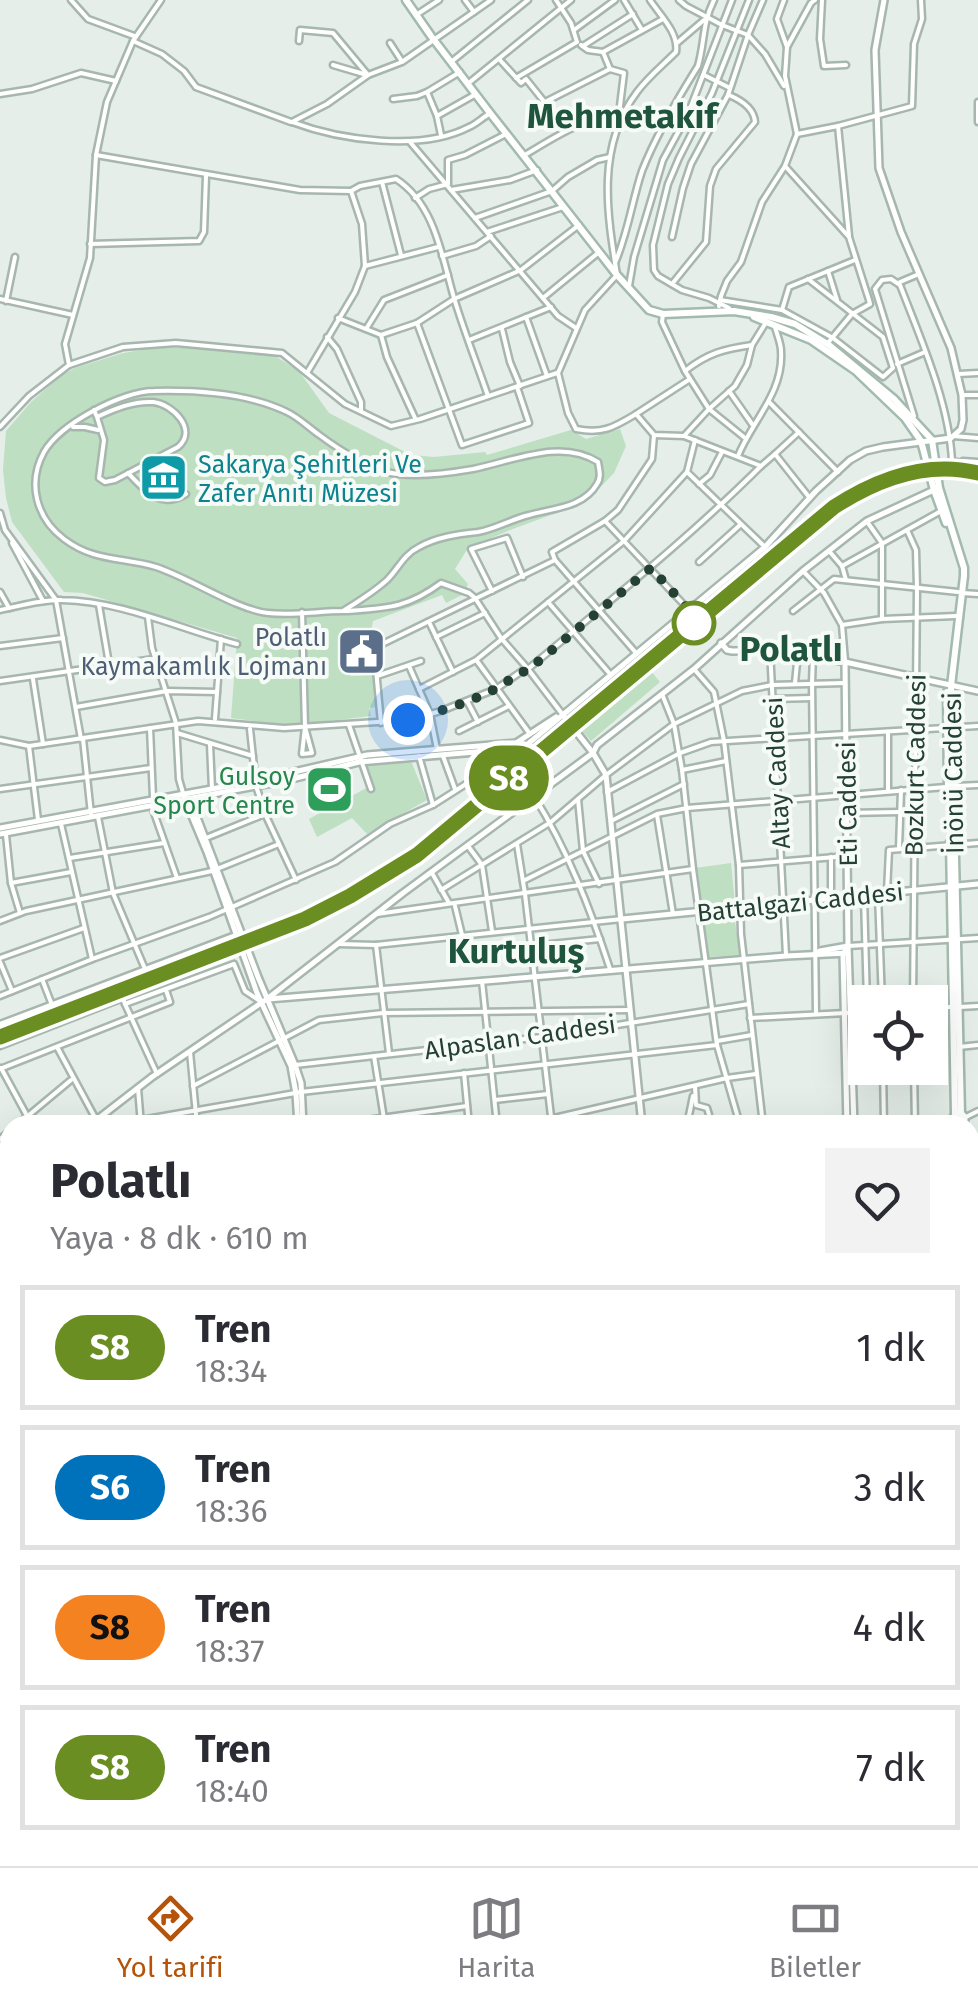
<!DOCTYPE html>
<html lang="tr">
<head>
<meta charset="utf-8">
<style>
  body { margin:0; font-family:"Fira Sans",sans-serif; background:#f2f2f3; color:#2b2b33; height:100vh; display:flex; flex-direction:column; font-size:38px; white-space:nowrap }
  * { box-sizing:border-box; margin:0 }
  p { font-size:32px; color:#7c7c81 }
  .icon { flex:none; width:55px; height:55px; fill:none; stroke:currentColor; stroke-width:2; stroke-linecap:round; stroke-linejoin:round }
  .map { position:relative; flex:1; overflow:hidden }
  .sheet { position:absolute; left:0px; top:1115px; width:980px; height:752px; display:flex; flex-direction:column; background:#fff; border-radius:30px 30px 0 0; box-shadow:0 10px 40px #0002 }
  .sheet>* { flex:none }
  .badge { padding:0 20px; border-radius:32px; font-size:35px; line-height:65px }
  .controls { position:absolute; left:848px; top:985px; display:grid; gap:20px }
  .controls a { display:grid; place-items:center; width:100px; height:100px; border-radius:0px; background:#fff; box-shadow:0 10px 40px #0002; font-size:50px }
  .you { position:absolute; width:50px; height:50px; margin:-25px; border:8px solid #fff; border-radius:50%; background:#1a73e8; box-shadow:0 0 0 15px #1a73e833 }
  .map>.badge { position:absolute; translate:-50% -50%; box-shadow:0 0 0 5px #fff }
  .round { display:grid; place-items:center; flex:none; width:105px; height:105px; border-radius:0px; background:#f2f2f3 }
  .head { display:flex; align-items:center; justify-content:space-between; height:170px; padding:0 50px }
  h1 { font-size:48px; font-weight:700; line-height:75px }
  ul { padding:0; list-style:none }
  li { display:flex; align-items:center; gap:30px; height:125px; margin:0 20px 15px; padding:0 30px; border:5px solid #e1e1e2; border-radius:0px }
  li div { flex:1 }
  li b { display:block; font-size:38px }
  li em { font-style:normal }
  li .badge { min-width:110px; font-weight:700; text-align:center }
  .menu { display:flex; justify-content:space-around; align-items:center; height:140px; border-top:2px solid #e1e1e2; background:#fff; font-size:28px; color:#7c7c81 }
  .menu a { display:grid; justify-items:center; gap:5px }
  .menu .selected { color:#b45309 }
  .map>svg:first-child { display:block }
  .green { fill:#bedfc1 }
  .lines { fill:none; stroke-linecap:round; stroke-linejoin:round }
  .stream { stroke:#8dd3d1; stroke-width:2.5 }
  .minor-casing { stroke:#a7b7af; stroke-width:9 }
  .tertiary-casing { stroke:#a7b7af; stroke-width:10 }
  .secondary-casing { stroke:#a3baae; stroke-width:11 }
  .primary-casing { stroke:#c2cac6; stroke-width:12 }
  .trunk-casing { stroke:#c2cac6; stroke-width:14 }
  .minor { stroke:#fff; stroke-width:4 }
  .tertiary { stroke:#fff; stroke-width:5 }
  .secondary { stroke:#fff; stroke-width:6 }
  .primary { stroke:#6aa48a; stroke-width:8 }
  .trunk { stroke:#4c8970; stroke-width:9 }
  .rail { stroke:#5f7c6f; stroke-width:2.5; stroke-dasharray:20 10; stroke-linecap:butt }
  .line-casing { stroke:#fff; stroke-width:22 }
  .line { stroke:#6b8e23; stroke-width:15 }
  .walk { stroke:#244134; stroke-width:10; stroke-dasharray:0 18 }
  .stop-dot { fill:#fff; stroke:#6b8e23; stroke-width:5 }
  .labels { text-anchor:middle; stroke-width:8; stroke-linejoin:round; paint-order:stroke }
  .culture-label { font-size:25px; fill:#0d838f; stroke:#f6fbf8; text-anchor:start }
  .service-label { font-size:25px; fill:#4e5e75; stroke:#f6fbf8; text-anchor:end }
  .street-label { font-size:25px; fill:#244134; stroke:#f6fbf8 }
  .leisure-label { font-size:25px; fill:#27864d; stroke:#f6fbf8; text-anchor:end }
  .district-label { font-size:35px; font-weight:bold; fill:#1f543d; stroke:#f6fbf8 }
</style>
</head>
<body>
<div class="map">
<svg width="978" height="1866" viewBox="0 0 978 1866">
  <rect width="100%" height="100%" fill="#e5eee9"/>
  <g class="green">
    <polygon points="154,348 188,348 275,356 299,371 329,413 411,455 434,457 485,452 487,455 571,430 586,439 620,429 626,446 614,473 586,502 510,530 468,548 455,569 468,584 464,594 446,603 442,595 373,621 371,631 349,632 351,676 374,675 376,707 369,708 371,716 312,723 279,724 231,718 237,638 83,593 64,592 12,522 6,498 3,470 6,431 31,402 62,375 75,368 123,353"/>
    <polygon points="650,670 660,682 591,741 578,726"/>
    <polygon points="411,761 427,800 367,834 352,818 317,837 309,819 372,785 364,765"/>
    <polygon points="731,863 735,905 701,910 695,868"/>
    <polygon points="734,911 739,955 708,957 703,915"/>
  </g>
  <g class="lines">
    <polyline class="stream" points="970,1648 978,1653"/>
    <defs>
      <g id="minor">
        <polyline points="71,0 88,19 134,36"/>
        <polyline points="465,0 474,12"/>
        <polyline points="624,0 642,30"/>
        <path d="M650 0C660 15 679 33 676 52 663 65 648 77 637 92 596 146 607 213 617 275L585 310 558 373 568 413 576 429C602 434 613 428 636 414L654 435 684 436 761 466 775 454 809 497"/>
        <polyline points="679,0 686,6 722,25 748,35 765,54 784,86"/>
        <polyline points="784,0 777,19 787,47"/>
        <polyline points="822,0 820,39 824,66 846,65"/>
        <polyline points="416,15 439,0"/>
        <polyline points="574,30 615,0"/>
        <polyline points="133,41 162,54 184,71 196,87 291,122"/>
        <polyline points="299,41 300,30 333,33 368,75"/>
        <polyline points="390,43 401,60"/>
        <polyline points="677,43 704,20"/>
        <polyline points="581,45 588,50 603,52"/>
        <polyline points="583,46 633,14"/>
        <polyline points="499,59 521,83 526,79 566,129"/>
        <polyline points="451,62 528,0"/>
        <polyline points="333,65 367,75"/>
        <polyline points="704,75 730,88"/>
        <polyline points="516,78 577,42 571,23 556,0"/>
        <polyline points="470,82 571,0"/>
        <polyline points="0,94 32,89 81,73 116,81"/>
        <polyline points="393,99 417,96 427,92"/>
        <polyline points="545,102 610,69"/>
        <polyline points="978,102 978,122"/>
        <path d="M489 114C482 118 476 124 469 127 421 152 340 140 292 122L327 104 368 75 402 62 491 0"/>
        <polyline points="619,114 624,73 610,69 603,52 663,19"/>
        <polyline points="437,116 476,94"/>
        <polyline points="838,126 849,236"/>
        <polyline points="797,134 838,126 912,106 914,44 922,19 921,0"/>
        <polyline points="441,135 437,116 427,92 460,72"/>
        <polyline points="410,142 558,316 576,328"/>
        <polyline points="96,155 300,190 351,191"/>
        <path d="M525 155C556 136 584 118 621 114"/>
        <polyline points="785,166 849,237 869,300 870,304 852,314 827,344"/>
        <polyline points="382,182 401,255"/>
        <polyline points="451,190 510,180 537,170"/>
        <polyline points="415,198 429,189 448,184 448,160 465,155 506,134"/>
        <polyline points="475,218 552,191 568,177 597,160 610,157"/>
        <polyline points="487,232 563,207"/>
        <polyline points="672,237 683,188 691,164 728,95 748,35 763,0"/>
        <polyline points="90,244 199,241 204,232 206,176"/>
        <polyline points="442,256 476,246 491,236"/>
        <path d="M615 263C628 233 632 201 642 171 656 135 678 98 698 66 705 41 702 24 714 0"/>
        <polyline points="365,266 438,247"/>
        <polyline points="828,271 837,300"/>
        <polyline points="900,282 919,274"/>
        <path d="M672 284 706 242 710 186 716 169 755 122C754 108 741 100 729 95"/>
        <polyline points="629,286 634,257 663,160 688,114 732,0"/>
        <polyline points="543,298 598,253"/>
        <polyline points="0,299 73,315"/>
        <polyline points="720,300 782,310 833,338 883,377 893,368 883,337 808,279"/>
        <polyline points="6,301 15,257"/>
        <polyline points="719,306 721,296 727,281 741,262 762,202 785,166 797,134 785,76 787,47 811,3 815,0"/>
        <polyline points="729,308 709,298 682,290 658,276 654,270 653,245 668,184 679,158 712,93 749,0"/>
        <polyline points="782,310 789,287 855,260"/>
        <polyline points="663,314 662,322 685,371 709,409 745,438"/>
        <polyline points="526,317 547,376"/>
        <polyline points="338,318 381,335 417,323 454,299 521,270 579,225"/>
        <polyline points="417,323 462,445 529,423 517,387"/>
        <polyline points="366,329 384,300 448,275"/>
        <polyline points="502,329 510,362 520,386"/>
        <polyline points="381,335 387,357 415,418"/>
        <polyline points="327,337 337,349 361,402 361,411"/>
        <polyline points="469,340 551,307"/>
        <polyline points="897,364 925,352"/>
        <polyline points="69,365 65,344 90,258 96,155 107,102 133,41 161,0"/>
        <path d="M685 371C708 353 724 349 752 345"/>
        <path d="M307 373 355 292 365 266 362 224 351 191 360 186 396 179C435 204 442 257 454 298 464 331 477 364 488 396"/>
        <polyline points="958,374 978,373"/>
        <polyline points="729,391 752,424"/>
        <polyline points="962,395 978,395"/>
        <polyline points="769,402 838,472"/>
        <path d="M94 410 97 417C114 409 133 401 153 402 173 404 198 430 178 447L115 480 105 482 99 478 104 440 97 417"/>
        <polyline points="636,414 690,379"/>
        <path d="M914 416 875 289 882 280 891 279 900 285C921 340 949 402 952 461L978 466"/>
        <polyline points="0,427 29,396 69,365 123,347 176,343 282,353 345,404 391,426 420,419 557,373"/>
        <polyline points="73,427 85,427 98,430"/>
        <polyline points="684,436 709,409 735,386 747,365 752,345 765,324"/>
        <polyline points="953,436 978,438"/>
        <polyline points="775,454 799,432"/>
        <path d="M738 456C752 421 784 392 781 351 781 343 777 335 775 327"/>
        <polyline points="963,461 978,462"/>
        <polyline points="687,472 765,547"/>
        <path d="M128 473C146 492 160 509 186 494"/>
        <polyline points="699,484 710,475 722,452"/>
        <polyline points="0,513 5,530 56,600 81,739"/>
        <polyline points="605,521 689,610"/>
        <polyline points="868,523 882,543 882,619"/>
        <polyline points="907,530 916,550 917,588 913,1002"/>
        <polyline points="12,543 43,601"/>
        <polyline points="829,551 842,566 846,580"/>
        <polyline points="555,560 637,654"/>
        <polyline points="699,562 740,525"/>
        <polyline points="842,566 941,511"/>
        <polyline points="803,571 824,593 842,625 845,661"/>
        <polyline points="492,591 471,549 507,538 523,577"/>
        <polyline points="0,592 9,608"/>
        <polyline points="962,593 978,594"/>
        <polyline points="548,602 610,674"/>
        <polyline points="99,605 109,664"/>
        <path d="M0 610C20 606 42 599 62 600 122 601 180 629 237 644"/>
        <path d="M343 611C359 601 374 592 387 580 399 568 403 555 419 547 437 537 458 534 478 532 495 529 512 519 529 515 553 508 583 508 597 484 602 477 599 469 598 462 561 438 513 461 473 469 450 473 422 477 398 474 373 472 338 449 318 434 308 427 298 417 287 412 248 393 197 390 154 391 122 391 60 424 44 452 27 483 36 518 64 539 94 562 123 557 156 567 190 578 237 610 268 613 293 616 319 611 343 611H348C388 608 407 608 441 583L469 593 475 598 501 638 528 669C607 603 688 539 761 466"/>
        <polyline points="793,611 834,579 958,592"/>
        <polyline points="302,612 305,727 302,754 312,753 305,727"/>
        <polyline points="148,617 152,648 176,723 179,779 183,793"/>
        <polyline points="429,622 453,672"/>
        <polyline points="842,625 882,619 956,616"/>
        <polyline points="436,637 485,613"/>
        <polyline points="0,646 63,638"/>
        <polyline points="770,650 786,955"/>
        <polyline points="813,655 812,683 816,1013"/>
        <polyline points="477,661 530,734"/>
        <polyline points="157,662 218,664"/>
        <polyline points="409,666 430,714 437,749"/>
        <polyline points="694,669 714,692 724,741 739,865 741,934 763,1125"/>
        <polyline points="377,676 421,661"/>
        <polyline points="33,679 43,744"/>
        <polyline points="0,681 154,659"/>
        <polyline points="795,683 797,663"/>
        <polyline points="419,689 476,660 624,541 687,472 695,440"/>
        <polyline points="662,694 674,724 682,770 693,869 717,1045 740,1125"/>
        <polyline points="772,699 812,698"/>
        <polyline points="467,701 478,722"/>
        <polyline points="76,707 167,691 217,692"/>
        <polyline points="215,719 221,639"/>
        <polyline points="381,723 374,648 555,560 552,552 605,521 618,510 652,459 654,435"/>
        <polyline points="349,725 371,789"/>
        <polyline points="150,728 153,798"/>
        <polyline points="250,729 256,786 266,816 296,880"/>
        <polyline points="459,731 509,706"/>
        <polyline points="177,733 253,756"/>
        <polyline points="888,733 888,791"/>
        <polyline points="83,739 91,814"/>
        <polyline points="0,740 29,746 198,721 284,728 408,720 441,711 496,689 522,671 528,669 563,715"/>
        <polyline points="210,744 212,789"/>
        <polyline points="29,746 38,820"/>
        <polyline points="419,756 433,805"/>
        <polyline points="443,756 455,789"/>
        <polyline points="682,770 726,761"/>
        <polyline points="956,786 978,785"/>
        <polyline points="0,789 151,768"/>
        <polyline points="607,792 680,753 711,742 978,726"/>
        <path d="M534 796C568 851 590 908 610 969"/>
        <polyline points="578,799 583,851 599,884"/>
        <polyline points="152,807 177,878"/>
        <polyline points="847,813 900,812"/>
        <polyline points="657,815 673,914"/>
        <polyline points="98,817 113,893 145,969"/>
        <polyline points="611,821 684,784"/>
        <polyline points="61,824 92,959"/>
        <polyline points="6,835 11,883 20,913"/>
        <polyline points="206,838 265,814"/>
        <polyline points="517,844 525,894 552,1125"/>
        <polyline points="468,846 482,865 492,931"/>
        <polyline points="899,848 901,790"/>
        <polyline points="831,857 831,899"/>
        <polyline points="70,858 164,843"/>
        <polyline points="739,865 848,856"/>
        <polyline points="432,873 449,903"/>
        <polyline points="523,881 657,814 687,808 946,787"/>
        <polyline points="11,883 71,872"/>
        <polyline points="441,890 551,822 606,775 674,724 742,691 772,685 844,683"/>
        <polyline points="887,892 889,850 978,843"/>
        <polyline points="878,894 882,1002"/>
        <polyline points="864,897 867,1002"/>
        <polyline points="455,906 462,935"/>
        <polyline points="377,914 693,869"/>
        <polyline points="0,921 26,911 212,871 279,844"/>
        <polyline points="338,944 376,945 622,919"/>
        <polyline points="376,945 389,1053"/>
        <polyline points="531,946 600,939"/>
        <polyline points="848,946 978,938"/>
        <polyline points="0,958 84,928"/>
        <polyline points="0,962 12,991"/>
        <polyline points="42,979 52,1005"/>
        <polyline points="482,981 497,1125"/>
        <polyline points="0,996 95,958 209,917 335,862 390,824 433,805 455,791 497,764 510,750"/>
        <polyline points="960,1007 978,1006"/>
        <polyline points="930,1008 950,1007"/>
        <polyline points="750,1018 865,1012"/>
        <polyline points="0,1024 238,934"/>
        <polyline points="717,1041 752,1035"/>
        <polyline points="0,1046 123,998 125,1004"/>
        <polyline points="57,1047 99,1125"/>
        <polyline points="959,1047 978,1045"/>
        <polyline points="190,1052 197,1125"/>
        <polyline points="374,1056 385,1125"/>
        <polyline points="295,1065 542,1037 749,1004"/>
        <polyline points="1,1068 32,1125"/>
        <polyline points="883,1068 884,1125"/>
        <polyline points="914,1068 915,1125"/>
        <polyline points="0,1069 170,1002 166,990"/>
        <polyline points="464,1073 469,1125"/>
        <polyline points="157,1074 125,1004 234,964 245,991 260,1001"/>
        <polyline points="853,1079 897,1078 897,1068"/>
        <polyline points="193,1086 319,1020 383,1013 630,1010"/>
        <polyline points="695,1086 696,1105 707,1108 712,1125"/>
        <polyline points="138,1088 141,1125"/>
        <polyline points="495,1100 548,1094"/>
        <polyline points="964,1118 978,1111"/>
        <polyline points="141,1120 301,1092 717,1045"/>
        <polyline points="17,1125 71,1080"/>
        <polyline points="331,1125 467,1106"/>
        <polyline points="524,1125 727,1078 756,1074"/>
        <polyline points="687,1125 693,1096"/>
        <polyline points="950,1125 954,1123"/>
        <polyline points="0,1139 10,1131"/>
        <polyline points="970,1186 978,1181"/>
        <polyline points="970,1218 978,1212"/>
        <polyline points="970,1232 978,1242"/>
        <polyline points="970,1269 978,1263"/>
        <polyline points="0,1299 10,1298"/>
        <polyline points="970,1304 978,1294"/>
        <polyline points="0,1375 10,1374"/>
        <polyline points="974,1402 978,1367"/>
        <polyline points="0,1408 10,1407"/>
        <polyline points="6,1435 10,1460"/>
        <polyline points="0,1559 4,1620 10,1628"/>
        <polyline points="0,1680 10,1668"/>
        <polyline points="529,1858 529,1866"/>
        <polyline points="656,1858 656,1866"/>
        <polyline points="688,1858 688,1866"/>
        <polyline points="721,1858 721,1866"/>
        <polyline points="754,1858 754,1866"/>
        <polyline points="784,1858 791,1866"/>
        <polyline points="48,1866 52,1858"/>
        <polyline points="391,1866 394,1858"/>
        <polyline points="400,1866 409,1858"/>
        <polyline points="482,1866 486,1858"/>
        <polyline points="814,1866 825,1858"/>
        <polyline points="895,1866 896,1858"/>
        <polyline points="913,1866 915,1858"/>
      </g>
      <g id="tertiary">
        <polyline points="721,643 727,650 732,651 790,650 978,691"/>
        <polyline points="845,661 848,946 854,1125"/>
        <polyline points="563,715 593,753 606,775 642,1125"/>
        <polyline points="184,797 207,852 257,993 291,1066 296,1094 298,1125"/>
        <polyline points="190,799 258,977 295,1065 301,1083 303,1125"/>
        <polyline points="0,828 255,781 367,755 516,743 556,717"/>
        <polyline points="0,834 288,780 359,762 523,748 765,547 816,491 850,460 866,451 883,447 951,438 961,429 963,420 962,395 951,348 901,232 879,168 875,50 884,0"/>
        <polyline points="622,919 978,884"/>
        <polyline points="815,954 820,951 848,946 843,954 847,1125"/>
        <polyline points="268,999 786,956 848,953"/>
        <polyline points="90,1125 152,1077 267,999 403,893 593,753 597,745 694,669 803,571 867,521 936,489"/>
        <polyline points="0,1199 10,1191"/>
        <polyline points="970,1202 978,1196"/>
        <polyline points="970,1274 978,1285"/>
        <polyline points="970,1401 978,1404"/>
        <polyline points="970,1415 978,1410"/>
        <polyline points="0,1435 10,1434"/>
        <polyline points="0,1487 10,1486"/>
        <polyline points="0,1620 10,1619"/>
        <polyline points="970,1744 973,1761 970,1779"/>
        <polyline points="0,1791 10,1777"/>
        <polyline points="452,1858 470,1866"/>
        <polyline points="609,1858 612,1866"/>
        <polyline points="558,1866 599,1858"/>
        <polyline points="868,1866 869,1866"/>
        <polyline points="956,1866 957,1858"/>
      </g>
      <g id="secondary">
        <polyline points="406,0 431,36 490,113 617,275 649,310 663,314 734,311 771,317 795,324 829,345 894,399 932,440 939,488 964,568 964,576 951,686 961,1114"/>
        <polyline points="754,317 811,340 856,371 905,418 921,441 934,490 946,523"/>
        <polyline points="947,692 948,785"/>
        <polyline points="950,842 955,1115"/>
        <circle cx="959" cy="1119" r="5.5"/>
        <polyline points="970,1146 977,1163"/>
      </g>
      <g id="primary">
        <polyline points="937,1866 939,1858"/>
        <polyline points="944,1866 945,1858"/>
      </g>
      <g id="trunk">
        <polyline points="970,1167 978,1162"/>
        <polyline points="970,1178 978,1174"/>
        <polyline points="0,1417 10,1416"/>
        <polyline points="0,1427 10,1426"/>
      </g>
    </defs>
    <use href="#minor" class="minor-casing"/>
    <use href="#tertiary" class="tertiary-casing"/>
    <use href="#secondary" class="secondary-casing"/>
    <use href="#primary" class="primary-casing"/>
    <use href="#trunk" class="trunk-casing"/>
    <use href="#minor" class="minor"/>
    <use href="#tertiary" class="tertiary"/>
    <use href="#secondary" class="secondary"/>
    <use href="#primary" class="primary"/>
    <use href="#trunk" class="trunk"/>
    <path class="rail" d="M0 1037C58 1015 116 993 173 971 262 937 338 908 417 855L834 507C877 479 926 460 978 473"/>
  </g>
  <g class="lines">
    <defs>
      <path id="line" d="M0 1037 305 919 350 896 417 855 834 507C877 479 926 460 978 473"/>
    </defs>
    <use href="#line" class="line-casing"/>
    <use href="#line" class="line"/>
    <path class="walk" d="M408 720C437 712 466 704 493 690 506 684 515 674 528 670L651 568 689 610 694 623"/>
  </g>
  <defs>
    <symbol id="museum-square" viewBox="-11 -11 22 22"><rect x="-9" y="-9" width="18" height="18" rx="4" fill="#0f9aa8" stroke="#f6fbf8"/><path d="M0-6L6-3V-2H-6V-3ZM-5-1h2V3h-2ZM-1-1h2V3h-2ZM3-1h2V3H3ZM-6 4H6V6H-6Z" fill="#fff"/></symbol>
    <symbol id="civic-square" viewBox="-11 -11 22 22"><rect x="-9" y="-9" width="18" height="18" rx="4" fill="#5c6f8a" stroke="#f6fbf8"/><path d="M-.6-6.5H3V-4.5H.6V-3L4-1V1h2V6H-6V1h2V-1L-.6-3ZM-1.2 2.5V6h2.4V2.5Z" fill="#fff"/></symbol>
    <symbol id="stadium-square" viewBox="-11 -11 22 22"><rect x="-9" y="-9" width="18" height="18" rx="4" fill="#2e9e5b" stroke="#f6fbf8"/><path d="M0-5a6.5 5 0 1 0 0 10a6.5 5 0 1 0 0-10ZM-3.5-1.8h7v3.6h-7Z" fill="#fff"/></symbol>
  </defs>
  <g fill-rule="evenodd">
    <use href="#museum-square" x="136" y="450" width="55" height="55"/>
    <use href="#civic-square" x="334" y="624" width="55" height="55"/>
    <use href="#stadium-square" x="302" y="762" width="55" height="55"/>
  </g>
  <circle class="stop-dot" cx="694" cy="623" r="20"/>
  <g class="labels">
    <g class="culture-label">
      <text x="198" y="473">Sakarya Şehitleri Ve<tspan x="198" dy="29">Zafer Anıtı Müzesi</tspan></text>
    </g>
    <g class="service-label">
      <text x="327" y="646">Polatlı<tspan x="327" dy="29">Kaymakamlık Lojmanı</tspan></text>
    </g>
    <g class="street-label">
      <text transform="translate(915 765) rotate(-89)" y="9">Bozkurt Caddesi</text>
      <text transform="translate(777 773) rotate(-93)" y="9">Altay Caddesi</text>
      <text transform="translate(953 773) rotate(-91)" y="9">İnönü Caddesi</text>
      <text transform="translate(847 804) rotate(-91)" y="9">Eti Caddesi</text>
      <text transform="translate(800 902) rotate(-6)" y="9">Battalgazi Caddesi</text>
      <text transform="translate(520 1037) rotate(-8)" y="9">Alpaslan Caddesi</text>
    </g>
    <g class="leisure-label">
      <text x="295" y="785">Gulsoy<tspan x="295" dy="29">Sport Centre</tspan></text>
    </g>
    <g class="district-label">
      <text x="622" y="128">Mehmetakif</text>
      <text x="791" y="661">Polatlı</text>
      <text x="516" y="963">Kurtuluş</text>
    </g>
  </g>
</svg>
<div class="controls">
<a><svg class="icon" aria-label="locate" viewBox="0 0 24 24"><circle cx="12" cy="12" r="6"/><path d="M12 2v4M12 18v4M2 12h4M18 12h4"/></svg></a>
</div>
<div class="you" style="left:408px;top:720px"></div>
<b class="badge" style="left:509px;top:778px;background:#6b8e23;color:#fff">S8</b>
<section class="sheet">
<div class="head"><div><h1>Polatlı</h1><p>Yaya · 8 dk · 610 m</p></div><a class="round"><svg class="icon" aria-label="heart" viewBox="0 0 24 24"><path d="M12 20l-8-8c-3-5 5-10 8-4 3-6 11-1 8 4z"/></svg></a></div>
<ul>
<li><span class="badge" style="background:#6b8e23;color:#fff">S8</span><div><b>Tren</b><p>18:34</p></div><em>1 dk</em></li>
<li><span class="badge" style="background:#0072bc;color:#fff">S6</span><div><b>Tren</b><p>18:36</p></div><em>3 dk</em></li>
<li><span class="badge" style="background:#f58220;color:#111">S8</span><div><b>Tren</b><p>18:37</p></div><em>4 dk</em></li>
<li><span class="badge" style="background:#6b8e23;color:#fff">S8</span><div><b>Tren</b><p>18:40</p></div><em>7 dk</em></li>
</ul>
</section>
</div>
<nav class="menu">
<a class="selected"><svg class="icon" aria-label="directions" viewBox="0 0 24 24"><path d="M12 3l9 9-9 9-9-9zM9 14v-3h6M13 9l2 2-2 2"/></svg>Yol tarifi</a>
<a><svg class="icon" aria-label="map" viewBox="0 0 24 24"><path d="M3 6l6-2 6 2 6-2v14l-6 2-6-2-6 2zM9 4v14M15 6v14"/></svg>Harita</a>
<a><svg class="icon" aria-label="tickets" viewBox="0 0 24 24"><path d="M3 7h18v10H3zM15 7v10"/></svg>Biletler</a>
</nav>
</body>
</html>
